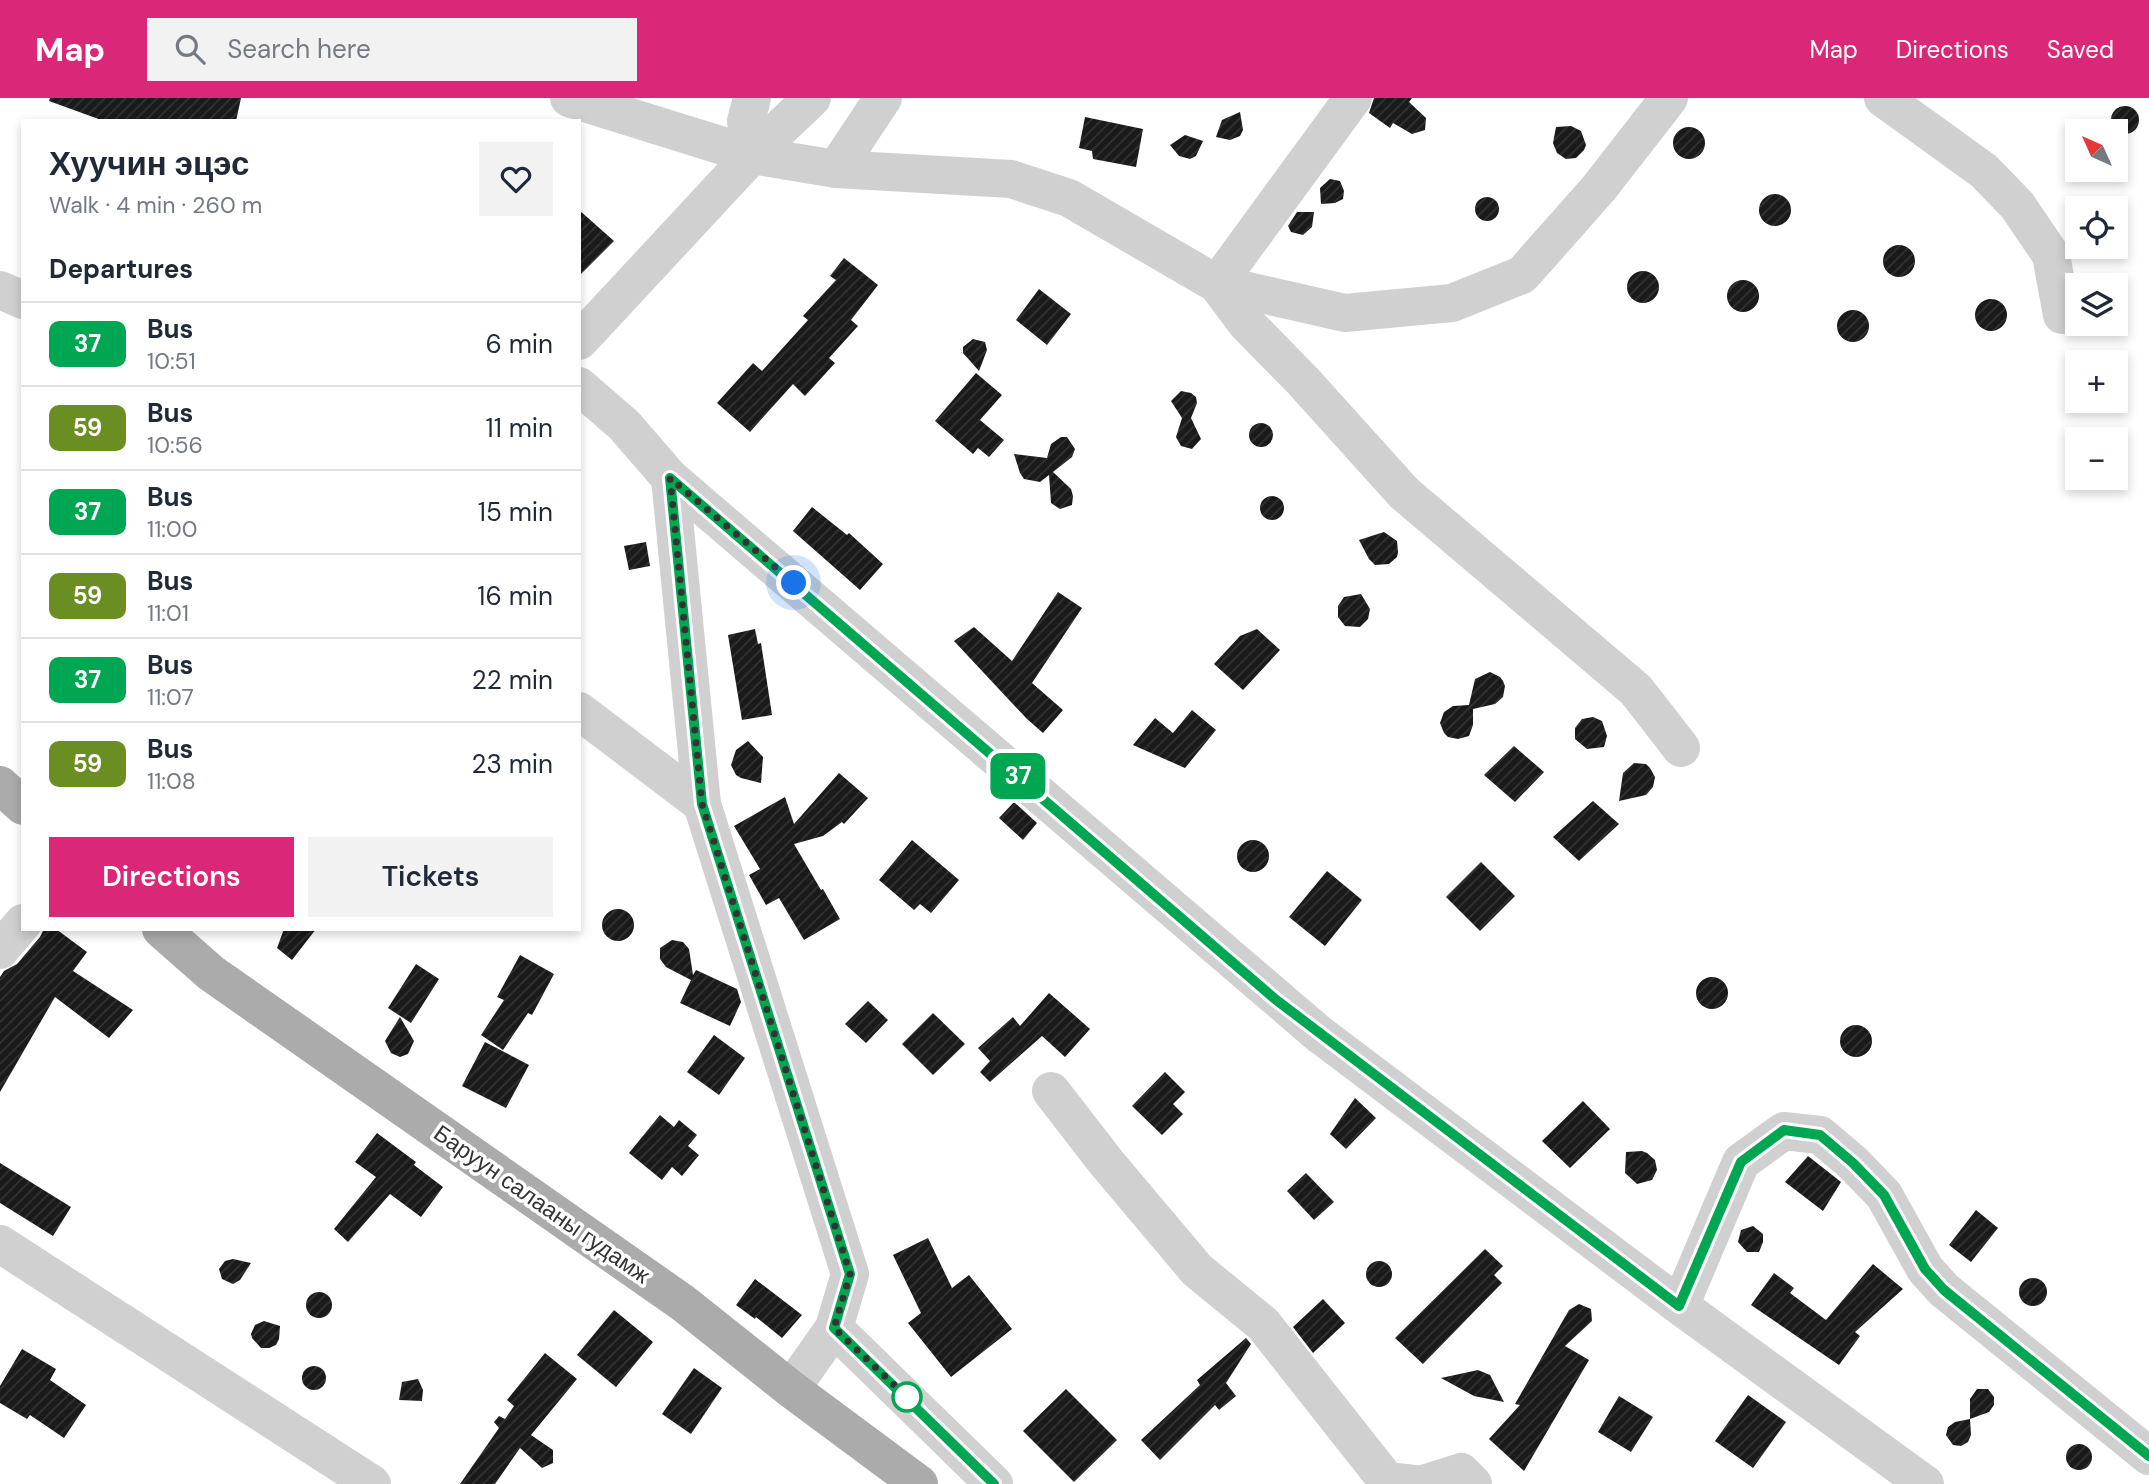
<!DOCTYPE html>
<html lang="en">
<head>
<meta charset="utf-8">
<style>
  body { margin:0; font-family:"DM Sans",sans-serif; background:#f2f2f3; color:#1f2937; height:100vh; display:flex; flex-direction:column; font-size:26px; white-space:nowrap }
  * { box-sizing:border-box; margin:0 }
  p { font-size:23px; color:#747a83 }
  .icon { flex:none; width:38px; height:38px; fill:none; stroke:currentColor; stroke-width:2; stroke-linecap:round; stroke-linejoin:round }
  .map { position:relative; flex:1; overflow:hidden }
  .details { position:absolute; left:21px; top:21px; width:560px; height:812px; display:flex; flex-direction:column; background:#fff; border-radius:0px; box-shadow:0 4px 10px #0003 }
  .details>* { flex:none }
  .badge { padding:0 14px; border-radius:10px; font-size:24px; line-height:46px }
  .needle { width:46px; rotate:315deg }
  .controls { position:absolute; left:2065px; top:21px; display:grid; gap:14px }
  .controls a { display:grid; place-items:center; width:63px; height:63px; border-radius:0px; background:#fff; box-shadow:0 4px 10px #0003; font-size:35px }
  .you { position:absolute; width:35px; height:35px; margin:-18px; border:5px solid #fff; border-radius:50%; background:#1a73e8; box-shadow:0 0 0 10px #1a73e833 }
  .map>.badge { position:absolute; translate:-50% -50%; box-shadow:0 0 0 4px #fff }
  h2 { padding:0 28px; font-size:26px; line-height:63px }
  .round { display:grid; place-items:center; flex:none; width:74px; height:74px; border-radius:0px; background:#f2f2f3 }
  .overview { display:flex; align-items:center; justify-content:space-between; height:119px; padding:0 28px }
  h1 { font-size:33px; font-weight:600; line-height:52px }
  .primary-button { display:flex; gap:14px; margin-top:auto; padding:14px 28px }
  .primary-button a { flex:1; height:80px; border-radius:0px; background:#db2777; color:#fff; font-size:28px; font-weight:600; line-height:80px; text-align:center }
  .primary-button a+a { background:#f2f2f3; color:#1f2937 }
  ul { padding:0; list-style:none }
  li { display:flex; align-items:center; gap:21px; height:84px; padding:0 28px; border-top:2px solid #e0e1e3 }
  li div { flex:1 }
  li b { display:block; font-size:26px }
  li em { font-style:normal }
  li .badge { min-width:77px; font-weight:700; text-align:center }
  header { display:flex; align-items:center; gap:42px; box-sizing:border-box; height:98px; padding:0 35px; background:#db2777; color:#fff }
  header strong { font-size:33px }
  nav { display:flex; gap:38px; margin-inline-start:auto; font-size:24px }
  .search { width:490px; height:63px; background:#f2f2f3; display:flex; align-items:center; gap:18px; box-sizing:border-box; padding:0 24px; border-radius:0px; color:#747a83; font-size:26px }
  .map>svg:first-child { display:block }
  .building { fill:url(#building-hatch) }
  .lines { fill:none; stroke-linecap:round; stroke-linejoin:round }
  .minor { stroke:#d0d0d0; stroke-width:38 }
  .major { stroke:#ababab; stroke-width:38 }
  .line-casing { stroke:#fff; stroke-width:16 }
  .line { stroke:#00a651; stroke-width:10 }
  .walk { stroke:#333; stroke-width:7; stroke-dasharray:0 12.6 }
  .stop-dot { fill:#fff; stroke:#00a651; stroke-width:3.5 }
  .labels { text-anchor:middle; stroke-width:7; stroke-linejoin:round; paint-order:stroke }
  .street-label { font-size:23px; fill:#333; stroke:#fff }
</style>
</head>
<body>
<header>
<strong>Map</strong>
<div class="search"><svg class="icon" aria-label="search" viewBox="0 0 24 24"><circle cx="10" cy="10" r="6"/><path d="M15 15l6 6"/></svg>Search here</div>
<nav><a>Map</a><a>Directions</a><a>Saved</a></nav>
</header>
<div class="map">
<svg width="2149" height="1386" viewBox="0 0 2149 1386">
  <defs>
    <pattern id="building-hatch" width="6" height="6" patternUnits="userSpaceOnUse" patternTransform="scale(1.75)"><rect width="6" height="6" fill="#1a1a1a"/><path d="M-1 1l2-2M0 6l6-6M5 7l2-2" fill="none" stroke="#333"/></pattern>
  </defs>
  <rect width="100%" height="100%" fill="#fff"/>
  <g class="building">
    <polygon points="50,0 241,0 236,23 104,23 49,3"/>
    <polygon points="1374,0 1412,0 1409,4 1426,20 1425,32 1412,36 1393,25 1390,30 1369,15"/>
    <circle cx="2125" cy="22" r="14"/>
    <polygon points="1240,14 1243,32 1240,38 1230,42 1216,39 1222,22"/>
    <polygon points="1085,19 1143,31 1136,69 1093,61 1092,53 1079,50"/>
    <polygon points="1571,28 1581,33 1586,47 1584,52 1576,60 1566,61 1557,55 1553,45 1556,29"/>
    <circle cx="1689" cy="45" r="16"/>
    <polygon points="1185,37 1203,43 1196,58 1190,61 1179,58 1170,47"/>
    <polygon points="1330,81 1340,83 1344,93 1343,101 1335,105 1321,106 1320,90"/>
    <circle cx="1775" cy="112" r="16"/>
    <circle cx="1487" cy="111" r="12"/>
    <polygon points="579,112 614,143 579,178"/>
    <polygon points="1297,114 1314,114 1312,129 1303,137 1291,134 1288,128"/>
    <circle cx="1899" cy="163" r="16"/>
    <polygon points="844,160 878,187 851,222 858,228 829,260 835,265 805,298 793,286 750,334 717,305 753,265 762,273 808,222 803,218 836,182 830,178"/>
    <circle cx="1643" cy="189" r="16"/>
    <circle cx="1743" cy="198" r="16"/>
    <polygon points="1039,191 1071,216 1047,247 1016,222"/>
    <circle cx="1991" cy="217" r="16"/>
    <circle cx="1853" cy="228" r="16"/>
    <polygon points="973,241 985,244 987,252 979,273 963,255 963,249"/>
    <polygon points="976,275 1002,297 980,322 1004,342 989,359 978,350 973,356 935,323"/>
    <polygon points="1181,293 1191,295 1196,299 1197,305 1191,320 1201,341 1192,351 1181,348 1176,339 1182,320 1171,303"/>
    <circle cx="1261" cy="337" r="12"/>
    <polygon points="1061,339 1067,339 1075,351 1072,359 1053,374 1071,391 1073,398 1072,407 1060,411 1051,405 1049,377 1040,384 1024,381 1020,375 1014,356 1047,360 1051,346"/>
    <circle cx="1272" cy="410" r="12"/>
    <polygon points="812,409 847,437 849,435 883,466 860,492 793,433"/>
    <polygon points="1384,434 1397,443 1398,454 1397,459 1389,466 1375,467 1369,461 1359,442"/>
    <polygon points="646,444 650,468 629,472 624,448"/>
    <polygon points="1058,494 1082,510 1032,585 1063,612 1043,635 1027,621 954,543 974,529 1012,563"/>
    <polygon points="1361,496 1370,511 1368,521 1360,529 1345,528 1338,519 1338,508 1344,499"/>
    <polygon points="755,531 758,546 761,545 772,617 742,622 728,537"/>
    <polygon points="1257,531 1280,552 1243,592 1214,566 1240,538"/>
    <polygon points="1490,574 1500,579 1503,583 1505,588 1503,599 1495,606 1473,611 1473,627 1469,638 1458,641 1448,639 1444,635 1440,625 1444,614 1453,608 1469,607 1475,581"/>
    <polygon points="1192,612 1216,632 1185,670 1133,647 1155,620 1173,635"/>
    <polygon points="1593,619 1602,623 1607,638 1604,649 1587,651 1575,641 1575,630 1582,621"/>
    <polygon points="748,643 763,659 761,685 741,680 736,677 731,667 736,652"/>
    <polygon points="1514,648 1544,674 1515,704 1484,677"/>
    <polygon points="1634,665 1646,666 1650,670 1655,679 1653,689 1646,697 1619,703 1623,675"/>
    <polygon points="839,675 868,700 844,726 842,724 823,738 794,746 821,792 823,791 840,821 804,842 779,800 766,807 749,777 760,771 734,728 785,699 794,726"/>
    <polygon points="1593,703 1619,726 1579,763 1553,739"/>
    <polygon points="1014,704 1037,725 1023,742 999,720"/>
    <circle cx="1253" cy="758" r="16"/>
    <polygon points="912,742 959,782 931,815 920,806 914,812 879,782"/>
    <polygon points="1481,764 1515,798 1480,833 1446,799"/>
    <polygon points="1327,773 1362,802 1325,848 1289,819"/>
    <circle cx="618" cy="827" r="16"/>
    <polygon points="44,831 56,831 87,854 73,873 133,912 109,940 55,899 0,994 0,879 4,873 17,866 40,839"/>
    <polygon points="284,831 316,831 292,862 277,850"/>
    <polygon points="672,842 683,844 689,851 693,877 696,872 737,891 741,904 730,928 680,905 691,882 666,869 660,861 660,850"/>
    <polygon points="520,857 554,876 532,917 528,915 503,952 481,937 504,902 497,899"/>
    <polygon points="416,866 439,881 411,925 388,910"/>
    <circle cx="1712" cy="895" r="16"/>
    <polygon points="1049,895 1090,931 1065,959 1042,938 990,984 980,974 990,963 978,950 1013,919 1020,928"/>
    <polygon points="868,903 888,922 866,945 845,926"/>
    <polygon points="933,915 965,946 933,977 902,946"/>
    <polygon points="400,919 414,943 408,956 400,959 391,955 385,943"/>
    <circle cx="1856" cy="943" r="16"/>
    <polygon points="714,937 745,960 719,997 687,974"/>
    <polygon points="485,944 529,967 506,1010 462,988"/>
    <polygon points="1165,974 1185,994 1173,1006 1183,1016 1162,1037 1132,1008"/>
    <polygon points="1355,1000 1376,1020 1346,1051 1330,1036"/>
    <polygon points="1583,1003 1610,1031 1570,1070 1542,1043"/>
    <polygon points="660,1017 674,1029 679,1022 697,1037 688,1048 699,1057 682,1078 672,1069 662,1082 629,1055"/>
    <polygon points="377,1035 416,1064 414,1067 443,1089 421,1119 390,1096 348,1144 334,1131 376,1079 355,1064"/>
    <polygon points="1642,1053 1647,1055 1655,1062 1657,1072 1652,1082 1637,1086 1625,1075 1626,1054"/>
    <polygon points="1808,1058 1841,1084 1823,1113 1785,1084"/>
    <polygon points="0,1065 71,1109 53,1138 0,1105"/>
    <polygon points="1306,1075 1334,1104 1314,1122 1287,1093"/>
    <polygon points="1976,1112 1998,1130 1971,1164 1949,1147"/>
    <polygon points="1753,1128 1763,1136 1763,1144 1759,1154 1747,1154 1738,1144 1741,1132"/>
    <polygon points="928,1140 952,1190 969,1177 1012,1231 951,1279 908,1225 921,1215 893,1157"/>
    <polygon points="1485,1151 1503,1168 1494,1177 1502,1185 1423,1266 1395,1240"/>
    <polygon points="233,1161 251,1165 240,1182 233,1186 222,1181 219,1171 225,1163"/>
    <circle cx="1379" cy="1176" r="13"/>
    <polygon points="1873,1166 1903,1191 1855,1234 1860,1238 1839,1267 1751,1207 1774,1175 1794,1190 1790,1195 1826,1222"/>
    <circle cx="2033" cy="1194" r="14"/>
    <polygon points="755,1181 802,1217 782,1240 756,1219 755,1221 736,1207"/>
    <circle cx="319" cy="1207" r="13"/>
    <polygon points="1323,1201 1345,1225 1313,1255 1293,1229"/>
    <polygon points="1579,1206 1591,1211 1592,1223 1565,1248 1589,1262 1524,1373 1489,1341 1520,1307 1515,1306 1569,1212"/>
    <polygon points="614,1212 653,1244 616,1289 577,1257"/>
    <polygon points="264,1223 280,1228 279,1241 276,1247 269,1250 261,1250 252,1240 251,1236 255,1227"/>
    <polygon points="1246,1240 1251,1246 1226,1285 1236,1298 1219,1312 1215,1307 1160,1362 1141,1342 1200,1287 1197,1282"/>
    <polygon points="22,1251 56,1271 50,1282 86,1307 64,1340 30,1317 27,1321 0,1305 0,1288"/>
    <polygon points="545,1255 577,1281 531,1337 553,1352 553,1365 542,1370 520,1350 495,1386 460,1386 499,1330 494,1324 499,1318 505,1321 514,1308 507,1302"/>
    <circle cx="314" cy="1280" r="12"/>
    <polygon points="694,1270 722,1290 691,1336 662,1316"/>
    <polygon points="1478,1272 1490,1277 1504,1304 1474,1298 1441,1280"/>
    <polygon points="418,1281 423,1292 422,1303 399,1302 402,1284"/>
    <polygon points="1066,1291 1117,1342 1074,1384 1023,1333"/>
    <polygon points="1977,1291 1988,1291 1994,1299 1994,1307 1989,1314 1970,1321 1971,1337 1968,1344 1961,1348 1953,1347 1946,1337 1948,1329 1955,1324 1970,1321 1970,1301"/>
    <polygon points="1748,1297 1786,1324 1753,1370 1715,1343"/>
    <polygon points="1619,1298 1653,1319 1631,1354 1598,1334"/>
    <circle cx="2079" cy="1359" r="13"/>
  </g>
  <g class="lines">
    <g class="minor">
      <polyline points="569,0 752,57"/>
      <polyline points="752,0 746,23 752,57"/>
      <polyline points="1353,0 1217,186 1345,215 1452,205 1522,177 1599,90 1669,0"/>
      <polyline points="1883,0 1984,73 2017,107 2051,157 2062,217"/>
      <polyline points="752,57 812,0"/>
      <polyline points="836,71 883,0"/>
      <polyline points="0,192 23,202"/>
      <polyline points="579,243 752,57 836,71 1011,81 1069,100 1217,186 1247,226 1303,283 1404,395 1636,592 1681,650"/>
      <polyline points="579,288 624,327 670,380 702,706 850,1176 834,1230 791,1291"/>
      <polyline points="670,380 1319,936 1680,1208 1925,1386"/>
      <polyline points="579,613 702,706"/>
      <polyline points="0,852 23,825"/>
      <polyline points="1051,993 1106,1064 1197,1172 1263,1226 1387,1383 1414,1386"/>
      <polyline points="0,1146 372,1386"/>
      <polyline points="1680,1208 1741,1064 1784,1033 1820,1037 1853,1065 1884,1097 1925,1171 1944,1192 2149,1358"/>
      <polyline points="834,1230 994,1386"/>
      <polyline points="1423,1386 1461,1374 1473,1386"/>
    </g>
    <g class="major">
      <polyline points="0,687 23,708"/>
      <polyline points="161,831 211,875 683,1205 791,1291 919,1386"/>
    </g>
  </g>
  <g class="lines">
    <defs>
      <polyline id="line" points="994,1386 834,1230 850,1176 702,706 670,380 1275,901 1679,1208 1741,1064 1784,1032 1820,1037 1853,1065 1884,1097 1925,1171 1944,1192 2149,1358"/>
    </defs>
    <use href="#line" class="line-casing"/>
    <use href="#line" class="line"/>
    <polyline class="walk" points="794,485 670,380 702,706 850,1176 834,1230 910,1302 907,1299"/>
  </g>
  <circle class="stop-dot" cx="907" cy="1299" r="14"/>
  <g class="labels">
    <g class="street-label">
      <text transform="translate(542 1106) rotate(35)" y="8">Баруун салааны гудамж</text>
    </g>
  </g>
</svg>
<div class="controls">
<a><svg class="needle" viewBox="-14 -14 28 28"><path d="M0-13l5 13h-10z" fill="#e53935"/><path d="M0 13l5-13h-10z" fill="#747a83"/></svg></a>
<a><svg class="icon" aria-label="locate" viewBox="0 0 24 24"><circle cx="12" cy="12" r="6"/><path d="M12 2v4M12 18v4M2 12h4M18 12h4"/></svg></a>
<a><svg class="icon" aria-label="layers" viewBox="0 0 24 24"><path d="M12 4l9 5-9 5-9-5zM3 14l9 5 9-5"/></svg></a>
<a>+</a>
<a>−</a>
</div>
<div class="you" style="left:794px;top:485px"></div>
<b class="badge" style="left:1018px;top:678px;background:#00a651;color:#fff">37</b>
<section class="details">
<div class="overview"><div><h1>Хуучин эцэс</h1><p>Walk · 4 min · 260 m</p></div><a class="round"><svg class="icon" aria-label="heart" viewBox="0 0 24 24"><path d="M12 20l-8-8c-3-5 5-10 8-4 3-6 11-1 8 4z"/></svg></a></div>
<h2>Departures</h2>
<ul>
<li><span class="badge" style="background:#00a651;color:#fff">37</span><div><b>Bus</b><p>10:51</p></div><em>6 min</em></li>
<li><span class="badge" style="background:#6b8e23;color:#fff">59</span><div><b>Bus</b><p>10:56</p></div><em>11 min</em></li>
<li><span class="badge" style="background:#00a651;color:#fff">37</span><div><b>Bus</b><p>11:00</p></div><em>15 min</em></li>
<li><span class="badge" style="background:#6b8e23;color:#fff">59</span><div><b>Bus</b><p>11:01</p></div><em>16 min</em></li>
<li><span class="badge" style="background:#00a651;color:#fff">37</span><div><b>Bus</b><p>11:07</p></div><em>22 min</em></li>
<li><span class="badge" style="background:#6b8e23;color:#fff">59</span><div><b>Bus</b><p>11:08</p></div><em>23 min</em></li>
</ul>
<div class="primary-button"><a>Directions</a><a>Tickets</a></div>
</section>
</div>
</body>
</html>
